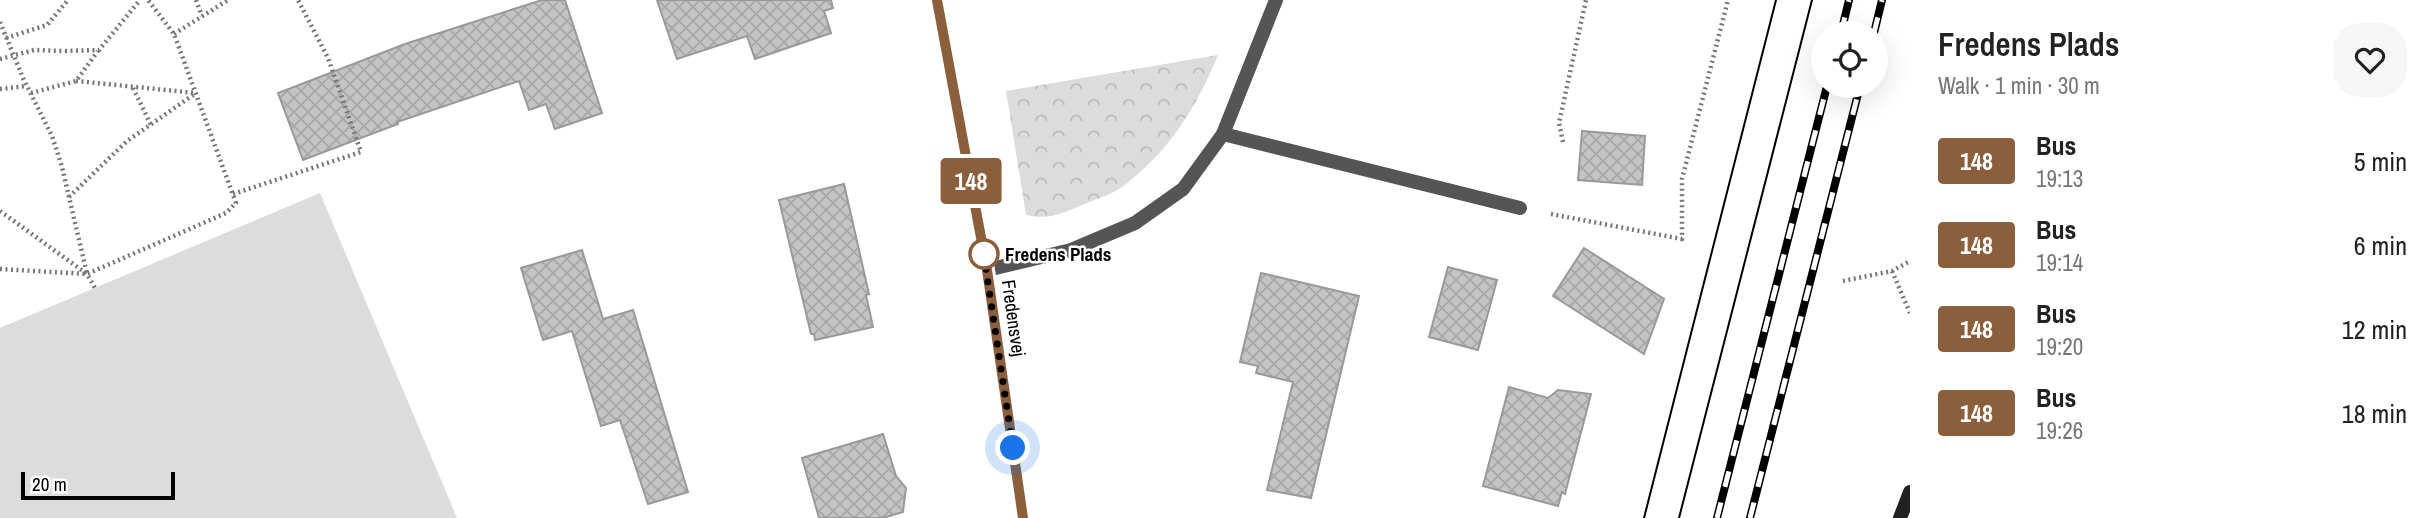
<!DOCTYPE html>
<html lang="en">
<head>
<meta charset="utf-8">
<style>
  body { margin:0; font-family:"Archivo Narrow",sans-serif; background:#f6f6f6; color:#222; height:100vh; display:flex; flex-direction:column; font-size:26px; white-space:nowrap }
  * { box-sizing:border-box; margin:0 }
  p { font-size:23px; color:#767676 }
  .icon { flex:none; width:38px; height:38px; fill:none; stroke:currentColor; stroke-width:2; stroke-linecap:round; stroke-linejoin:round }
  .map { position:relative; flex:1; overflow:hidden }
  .panel { display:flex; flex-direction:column; background:#fff; width:525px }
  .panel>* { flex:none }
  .badge { padding:0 14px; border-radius:5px; font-size:24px; line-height:46px }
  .buttons { position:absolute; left:1811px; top:21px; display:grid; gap:14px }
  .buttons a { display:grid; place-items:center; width:77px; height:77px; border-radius:50%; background:#fff; box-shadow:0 7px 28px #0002; font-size:35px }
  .scale { position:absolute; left:21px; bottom:18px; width:154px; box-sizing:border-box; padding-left:7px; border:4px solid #000; border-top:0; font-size:19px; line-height:24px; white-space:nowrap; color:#000; -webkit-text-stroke:5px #fff; paint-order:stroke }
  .you { position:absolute; width:35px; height:35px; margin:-18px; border:5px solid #fff; border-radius:50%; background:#1a73e8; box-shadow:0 0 0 10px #1a73e833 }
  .map>.badge { position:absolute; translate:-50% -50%; box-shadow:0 0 0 4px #fff }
  .round { display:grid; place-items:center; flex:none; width:74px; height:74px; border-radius:28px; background:#f6f6f6 }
  .headline { display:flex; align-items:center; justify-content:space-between; height:119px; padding:0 28px }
  h1 { font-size:33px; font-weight:600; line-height:52px }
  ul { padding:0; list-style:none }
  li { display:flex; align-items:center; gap:21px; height:84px; padding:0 28px }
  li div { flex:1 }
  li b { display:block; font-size:26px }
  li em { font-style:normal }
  li .badge { min-width:77px; font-weight:700; text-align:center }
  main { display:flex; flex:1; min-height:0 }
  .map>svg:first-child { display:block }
  .green { fill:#dcdcdc }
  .park { fill:url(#park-crowns) }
  .building { fill:url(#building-cross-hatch); stroke:#999; stroke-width:2 }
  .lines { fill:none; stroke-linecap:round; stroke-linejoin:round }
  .path { stroke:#777; stroke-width:4.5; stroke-dasharray:2 3.5; stroke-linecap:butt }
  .street { stroke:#555; stroke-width:14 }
  .secondary { stroke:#222; stroke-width:14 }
  .tram { stroke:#000; stroke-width:2 }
  .rail-casing { stroke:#000; stroke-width:8 }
  .rail { stroke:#fff; stroke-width:5; stroke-dasharray:16; stroke-linecap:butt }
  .path-bridge { stroke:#777; stroke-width:4.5; stroke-dasharray:2 3.5; stroke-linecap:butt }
  .line-casing { stroke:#fff; stroke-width:16 }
  .line { stroke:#8b5e3c; stroke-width:10 }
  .walk { stroke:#000; stroke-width:7; stroke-dasharray:0 12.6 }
  .stop-dot { fill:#fff; stroke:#8b5e3c; stroke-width:3.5 }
  .labels { text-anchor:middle; stroke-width:5; stroke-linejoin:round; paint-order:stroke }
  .stop-label { font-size:19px; font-weight:bold; fill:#000; stroke:#fff; text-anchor:start }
  .street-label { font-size:19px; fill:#000; stroke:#fff }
</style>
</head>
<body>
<main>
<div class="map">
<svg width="1910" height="518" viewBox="0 0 1910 518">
  <defs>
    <pattern id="park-crowns" width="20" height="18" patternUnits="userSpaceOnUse" patternTransform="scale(1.75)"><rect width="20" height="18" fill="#dcdcdc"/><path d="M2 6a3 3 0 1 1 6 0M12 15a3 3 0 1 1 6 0" fill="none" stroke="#bbb"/></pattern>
    <pattern id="building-cross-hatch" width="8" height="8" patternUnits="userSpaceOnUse" patternTransform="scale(1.75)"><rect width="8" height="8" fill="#c4c4c4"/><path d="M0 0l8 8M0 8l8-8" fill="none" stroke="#a7a7a7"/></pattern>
  </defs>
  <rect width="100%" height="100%" fill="#fff"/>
  <polygon class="green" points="320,193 457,518 0,518 0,328"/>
  <path class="park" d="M1218 55C1197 106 1170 150 1126 184 1114 194 1097 199 1082 205 1061 214 1049 220 1026 215L1006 91Z"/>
  <g class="building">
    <polygon points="542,0 565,0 602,113 555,129 546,104 529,110 519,81 397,122 398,124 303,160 278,93 405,44"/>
    <polygon points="657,0 831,0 833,8 824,11 831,33 755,59 747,36 677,59"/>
    <polygon points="1582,131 1645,136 1642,185 1578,180"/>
    <polygon points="844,184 869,294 866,295 873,327 815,340 814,334 811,334 779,200"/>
    <polygon points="1584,248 1664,299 1644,354 1553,296"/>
    <polygon points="582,250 603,319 633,310 688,492 648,504 620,420 601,426 572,331 543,340 521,268"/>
    <polygon points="1448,267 1497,280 1478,350 1429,337"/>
    <polygon points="1261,273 1359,296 1311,498 1267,490 1293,382 1256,373 1258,366 1240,362"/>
    <polygon points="1509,387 1548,398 1558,390 1591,394 1565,494 1562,492 1558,506 1483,486"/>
    <polygon points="883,434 896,476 906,488 903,512 883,518 819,518 802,458"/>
  </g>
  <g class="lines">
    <g class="path">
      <polyline points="196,0 202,16"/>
      <polyline points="0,22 23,78 52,136 62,167 87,274"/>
      <polyline points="174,34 228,0"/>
      <polyline points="6,38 47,25 68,0"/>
      <polyline points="65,51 99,50 140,0"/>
      <polyline points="76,81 196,93"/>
      <polyline points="133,88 151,125"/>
      <polyline points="0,89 27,86"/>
      <polyline points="31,93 76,81 98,51"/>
      <polyline points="1563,142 1559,123 1586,0"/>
      <polyline points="233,194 361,152 328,58 298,0"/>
      <polyline points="69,197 127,141 196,93"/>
      <polyline points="0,211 87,274 95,288"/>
      <polyline points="1551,214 1682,239 1682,179 1728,0"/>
      <polyline points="0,269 87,274 226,213 236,203 174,34 148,0"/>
      <polyline points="1892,271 1910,313"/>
      <polyline points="1843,281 1892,271 1910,261"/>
    </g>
    <g class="street">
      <polyline points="1223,134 1520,208"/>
      <polyline points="987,270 1071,250 1135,223 1183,189 1223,134 1276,0"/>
    </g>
    <g class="secondary">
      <polyline points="937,0 987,270 1023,518"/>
      <polyline points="1900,518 1910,492"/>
    </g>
    <g class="tram">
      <polyline points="1644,518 1776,0"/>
      <polyline points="1679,518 1812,0"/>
    </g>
    <defs>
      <g id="rail">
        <polyline points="1841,33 1849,0"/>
        <polyline points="1874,33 1882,0"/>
        <polyline points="1717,518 1827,86"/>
        <polyline points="1750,518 1860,86"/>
      </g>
    </defs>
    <use href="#rail" class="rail-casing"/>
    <use href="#rail" class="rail"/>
    <polyline class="path-bridge" points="0,59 34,50 65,51"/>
  </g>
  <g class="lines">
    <defs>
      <polyline id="line" points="937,0 987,270 1023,518"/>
    </defs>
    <use href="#line" class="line-casing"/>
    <use href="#line" class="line"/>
    <polyline class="walk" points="984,254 982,243 1013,448"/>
  </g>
  <circle class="stop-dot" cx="984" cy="254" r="14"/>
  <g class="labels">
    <g class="stop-label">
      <text x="1005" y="261">Fredens Plads</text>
    </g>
    <g class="street-label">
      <text transform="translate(1014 318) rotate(82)" y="7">Fredensvej</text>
    </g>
  </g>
</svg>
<div class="buttons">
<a><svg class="icon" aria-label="locate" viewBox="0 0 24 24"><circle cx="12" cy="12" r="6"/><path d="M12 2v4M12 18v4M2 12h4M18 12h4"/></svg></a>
</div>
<div class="scale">20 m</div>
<div class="you" style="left:1013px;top:448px"></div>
<b class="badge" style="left:971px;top:181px;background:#8b5e3c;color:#fff">148</b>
</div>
<section class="panel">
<div class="headline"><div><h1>Fredens Plads</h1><p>Walk · 1 min · 30 m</p></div><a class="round"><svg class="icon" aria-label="heart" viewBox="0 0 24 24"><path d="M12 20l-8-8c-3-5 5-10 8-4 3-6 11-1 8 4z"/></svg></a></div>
<ul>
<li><span class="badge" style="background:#8b5e3c;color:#fff">148</span><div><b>Bus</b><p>19:13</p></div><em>5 min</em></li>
<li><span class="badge" style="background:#8b5e3c;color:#fff">148</span><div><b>Bus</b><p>19:14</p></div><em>6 min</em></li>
<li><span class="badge" style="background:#8b5e3c;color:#fff">148</span><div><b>Bus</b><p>19:20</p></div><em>12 min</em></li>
<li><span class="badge" style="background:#8b5e3c;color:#fff">148</span><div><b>Bus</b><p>19:26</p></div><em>18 min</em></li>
</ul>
</section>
</main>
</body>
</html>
